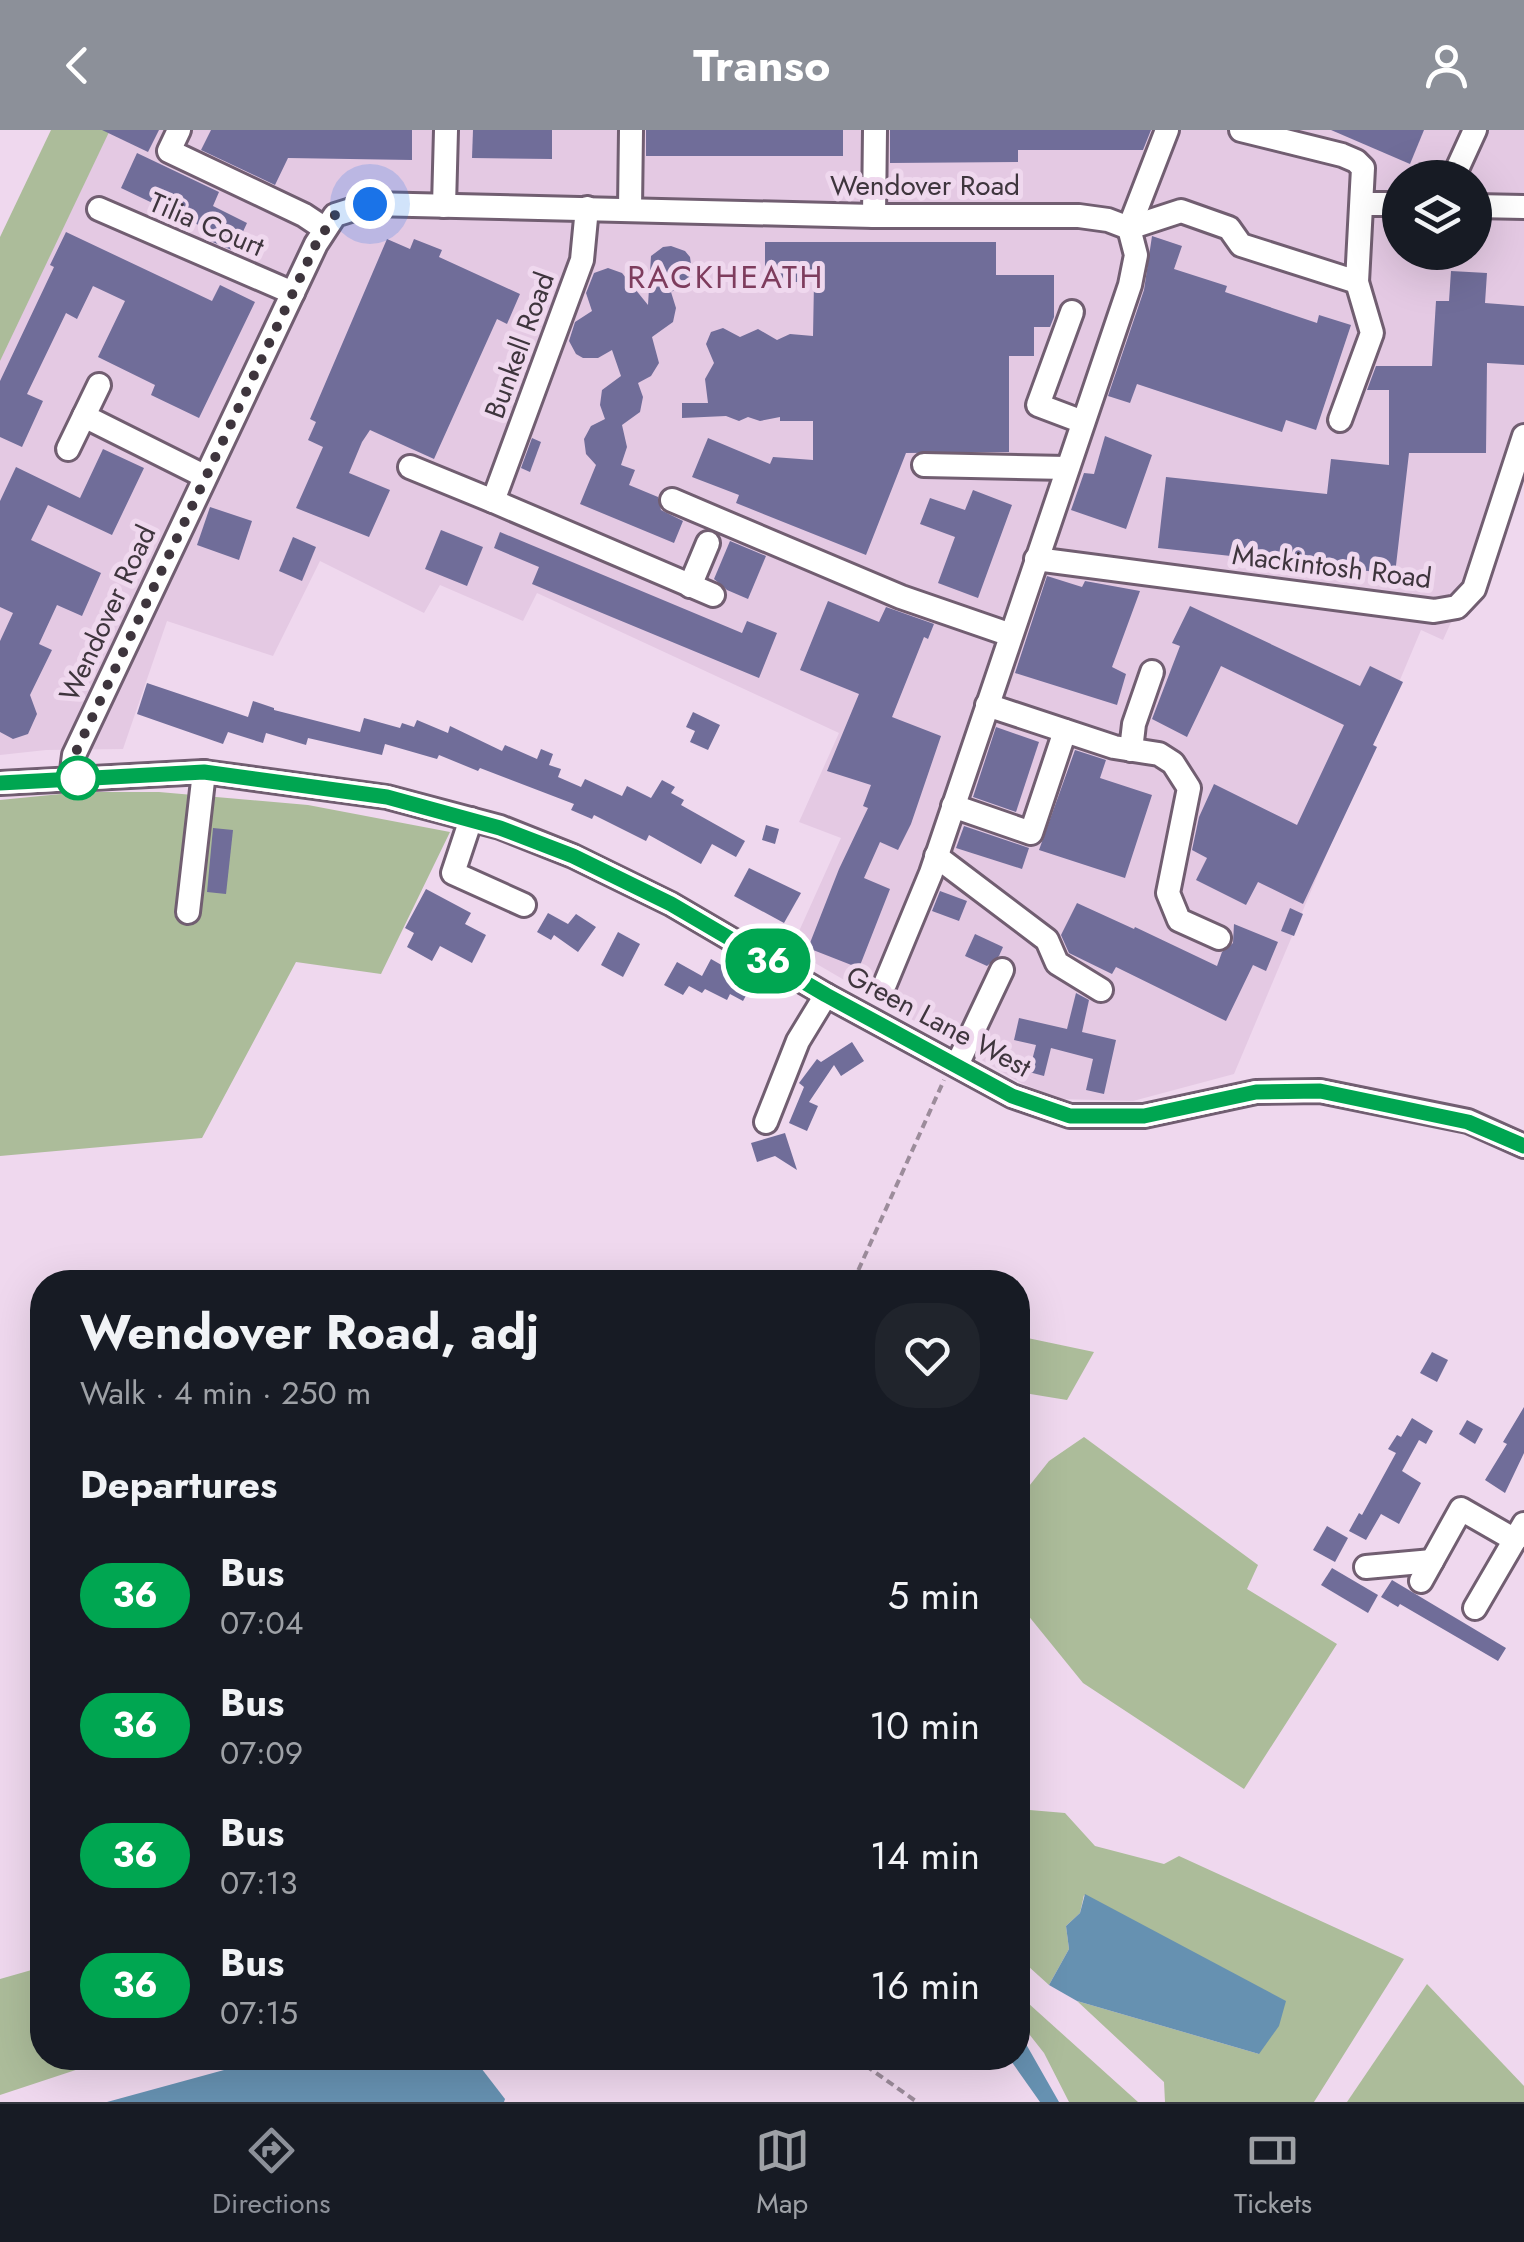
<!DOCTYPE html>
<html lang="en">
<head>
<meta charset="utf-8">
<style>
  body { margin:0; font-family:Jost,sans-serif; background:#20242c; color:#f1f3f6; height:100vh; display:flex; flex-direction:column; font-size:38px; white-space:nowrap }
  * { box-sizing:border-box; margin:0 }
  p { font-size:32px; color:#9ea1a6 }
  .icon { flex:none; width:55px; height:55px; fill:none; stroke:currentColor; stroke-width:2; stroke-linecap:round; stroke-linejoin:round }
  .map { position:relative; flex:1; overflow:hidden }
  .details { position:absolute; left:30px; top:1140px; width:1000px; height:800px; display:flex; flex-direction:column; background:#171b24; border-radius:40px; box-shadow:0 10px 40px #0002 }
  .details>* { flex:none }
  .badge { padding:0 20px; border-radius:32px; font-size:35px; line-height:65px }
  .tools { position:absolute; left:1382px; top:30px; display:grid; gap:20px }
  .tools a { display:grid; place-items:center; width:110px; height:110px; border-radius:50%; background:#171b24; box-shadow:0 10px 40px #0002; font-size:50px }
  .you { position:absolute; width:50px; height:50px; margin:-25px; border:8px solid #fff; border-radius:50%; background:#1a73e8; box-shadow:0 0 0 15px #1a73e833 }
  .map>.badge { position:absolute; translate:-50% -50%; box-shadow:0 0 0 5px #fff }
  h2 { padding:0 50px; font-size:38px; line-height:90px }
  .round { display:grid; place-items:center; flex:none; width:105px; height:105px; border-radius:40px; background:#20242c }
  .headline { display:flex; align-items:center; justify-content:space-between; height:170px; padding:0 50px }
  h1 { font-size:48px; font-weight:700; line-height:75px }
  ul { padding:0; list-style:none }
  li { display:flex; align-items:center; gap:30px; height:130px; padding:0 50px }
  li div { flex:1 }
  li b { display:block; font-size:38px }
  li em { font-style:normal }
  li .badge { min-width:110px; font-weight:700; text-align:center }
  header { display:flex; justify-content:space-between; align-items:center; height:130px; padding:0 50px; background:#8c9099; color:#fff; font-size:45px; font-weight:700 }
  .menu { display:flex; justify-content:space-around; align-items:center; height:140px; border-top:2px solid #363941; background:#171b24; font-size:28px; color:#9ea1a6 }
  .menu a { display:grid; justify-items:center; gap:5px }
  .menu .on { color:#8c9099 }
  .map>svg:first-child { display:block }
  .built { fill:#e4c9e3; fill-rule:evenodd }
  .green { fill:#acbc9a }
  .water { fill:#6691b1 }
  .building { fill:#706d99 }
  .lines { fill:none; stroke-linecap:round; stroke-linejoin:round }
  .minor-casing { stroke:#715e71; stroke-width:28 }
  .path { stroke:#9c8c9b; stroke-width:4; stroke-dasharray:8 5; stroke-linecap:butt }
  .minor { stroke:#fff; stroke-width:22 }
  .line-casing { stroke:#fff; stroke-width:22 }
  .line { stroke:#00a651; stroke-width:15 }
  .walk { stroke:#3e353d; stroke-width:10; stroke-dasharray:0 18 }
  .stop-dot { fill:#fff; stroke:#00a651; stroke-width:5 }
  .labels { text-anchor:middle; stroke-width:10; stroke-linejoin:round; paint-order:stroke }
  .street-label { font-size:28px; fill:#3e353d; stroke:#efd8ee }
  .quarter-label { font-size:32px; letter-spacing:2.5px; fill:#7e3c5d; stroke:#efd8ee }
</style>
</head>
<body>
<header><svg class="icon" aria-label="back" viewBox="0 0 24 24"><path d="M15 5l-7 7 7 7"/></svg>Transo<svg class="icon" aria-label="person" viewBox="0 0 24 24"><circle cx="12" cy="8" r="4"/><path d="M4 21q1-7 8-7t8 7"/></svg></header>
<div class="map">
<svg width="1524" height="1972" viewBox="0 0 1524 1972">
  <rect width="100%" height="100%" fill="#efd8ee"/>
  <path class="built" d="M70 0H1524V331L1443 510 1421 500 1234 944 1133 971 1060 969 1021 953 791 819 841 708 799 692 839 603 537 463 523 491 440 455 424 483 320 431 273 526 167 491 123 619 46 620 0 625V143ZM1400 48H1475V122H1400Z"/>
  <g class="green">
    <polygon points="51,0 110,0 0,231 0,107"/>
    <polygon points="81,662 159,662 308,675 450,702 381,844 296,832 202,1008 0,1026 0,670"/>
    <polygon points="1018,1206 1094,1222 1067,1270 1018,1262"/>
    <polygon points="1084,1307 1258,1435 1247,1459 1337,1514 1244,1659 1083,1553 1027,1484 1018,1454 1018,1370 1049,1331"/>
    <polygon points="1018,1679 1065,1683 1095,1716 1164,1734 1179,1726 1404,1829 1314,1972 1165,1972 1164,1952 1077,1871 1259,1924 1084,1765 1080,1783 1066,1796 1069,1819 1049,1855 1018,1827"/>
    <polygon points="42,1837 42,1928 112,1928 0,1965 0,1849"/>
    <polygon points="1427,1854 1524,1956 1524,1972 1347,1972"/>
    <polygon points="1018,1864 1138,1972 1069,1972 1044,1923 1018,1890"/>
  </g>
  <g class="water">
    <polygon points="1085,1764 1286,1871 1279,1896 1259,1924 1077,1871 1049,1855 1069,1819 1066,1796 1080,1783"/>
    <polygon points="1018,1900 1059,1972 1040,1972 1009,1928 1018,1928"/>
    <polygon points="268,1928 447,1928 478,1934 505,1969 504,1972 107,1972"/>
  </g>
  <g class="building">
    <polygon points="102,0 159,0 148,22"/>
    <polygon points="211,0 412,0 412,30 288,28 275,55 201,20"/>
    <polygon points="473,0 552,0 552,29 472,28"/>
    <rect x="646" y="0" width="197" height="26"/>
    <polygon points="890,0 1151,0 1143,20 1018,20 1018,32 890,33"/>
    <polygon points="1331,0 1424,0 1410,34"/>
    <polygon points="137,23 219,62 213,76 247,93 234,121 203,108 207,99 121,58"/>
    <polygon points="66,102 212,171 220,155 255,172 199,288 151,265 155,255 98,227 125,171 93,156 77,189 66,183 27,264 43,271 22,317 0,307 0,251 54,137 50,135"/>
    <polygon points="1152,106 1182,116 1174,139 1227,156 1225,162 1317,193 1319,185 1351,195 1316,300 1286,290 1282,302 1137,254 1130,273 1108,266 1144,160"/>
    <polygon points="387,109 410,119 414,109 442,120 439,127 520,164 507,194 497,189 434,329 370,300 362,312 349,343 390,360 369,407 296,378 323,317 308,310 316,292 310,289"/>
    <polygon points="765,112 996,112 996,145 1054,145 1054,187 1050,197 1034,197 1034,226 1009,226 1009,322 906,323 866,425 736,373 739,365 692,347 708,308 770,334 773,327 813,330 813,291 780,291 780,287 760,291 748,287 739,291 726,286 682,288 682,273 708,273 705,249 714,233 706,214 711,202 723,198 740,207 758,199 777,210 790,204 813,206 814,152 765,152"/>
    <polygon points="671,116 685,121 690,127 692,142 684,155 671,162 676,178 673,192 652,207 659,233 651,246 638,253 643,267 640,282 622,295 627,317 621,335 635,340 629,355 658,367 661,380 683,391 674,413 580,374 596,335 586,324 584,309 591,296 605,289 600,275 602,260 621,246 612,220 598,228 583,228 576,224 569,211 575,192 592,181 586,163 594,143 608,138 622,143 648,175 651,126 663,117"/>
    <polygon points="1451,141 1487,143 1485,173 1524,176 1524,235 1487,233 1486,323 1409,323 1395,444 1158,418 1166,347 1327,364 1331,329 1389,335 1389,260 1367,260 1376,236 1432,236 1436,171 1449,171"/>
    <polygon points="1105,306 1152,325 1126,399 1071,380 1084,343 1094,344"/>
    <polygon points="532,308 541,312 530,342 521,338"/>
    <polygon points="103,319 144,338 112,405 48,375 31,410 101,443 82,486 57,475 39,514 52,520 30,565 37,584 28,604 13,609 0,602 0,511 13,483 0,477 0,371 16,337 80,368"/>
    <polygon points="973,360 1012,375 978,468 938,453 955,407 920,394 930,368 965,380"/>
    <polygon points="210,377 252,391 239,430 197,415"/>
    <polygon points="441,400 483,417 467,456 425,439"/>
    <polygon points="500,402 742,503 747,491 777,503 759,548 532,454 539,437 494,418"/>
    <polygon points="293,407 316,417 302,451 279,441"/>
    <polygon points="730,411 766,426 748,469 727,460 714,449"/>
    <polygon points="1047,446 1082,457 1085,451 1140,461 1112,537 1126,544 1117,575 1015,543"/>
    <polygon points="828,471 879,492 886,477 934,494 928,509 924,507 892,587 941,606 911,694 898,720 880,712 864,748 890,759 859,838 808,818 839,739 868,678 863,676 871,655 827,641 859,564 800,540"/>
    <polygon points="1190,476 1360,556 1370,536 1403,552 1373,615 1377,617 1303,774 1258,752 1246,775 1196,750 1207,728 1192,720 1199,687 1214,654 1297,695 1344,595 1221,536 1187,607 1152,589 1180,516 1172,513"/>
    <polygon points="147,553 248,587 253,571 274,578 274,580 360,602 364,588 400,598 402,593 414,597 417,590 448,603 450,596 502,621 505,615 537,629 541,619 553,624 549,635 561,639 558,647 581,657 585,649 622,666 627,656 651,668 662,650 675,657 671,663 684,670 681,675 745,711 736,727 712,714 701,734 649,705 646,711 594,685 592,689 571,680 574,674 480,638 478,641 439,625 437,629 385,614 382,625 308,608 306,615 266,603 263,613 228,602 223,614 137,584"/>
    <polygon points="693,582 720,595 708,620 690,612 695,601 686,597"/>
    <polygon points="996,597 1039,612 1016,682 973,667"/>
    <polygon points="1075,620 1106,630 1100,648 1152,665 1125,748 1039,720"/>
    <polygon points="766,695 779,699 775,714 762,710"/>
    <polygon points="964,696 1029,718 1022,739 956,718"/>
    <polygon points="213,698 233,700 226,764 207,762"/>
    <polygon points="749,738 801,763 784,793 734,766"/>
    <polygon points="426,759 471,783 465,794 486,805 472,833 440,816 432,831 407,817 414,803 405,798"/>
    <polygon points="940,761 967,771 959,791 932,781"/>
    <polygon points="1077,773 1134,799 1135,797 1217,836 1222,822 1233,813 1234,794 1278,812 1266,841 1253,835 1226,891 1116,837 1112,844 1069,823 1061,805"/>
    <polygon points="1290,778 1303,784 1294,806 1281,801"/>
    <polygon points="548,783 568,794 576,784 596,797 578,822 554,805 551,810 537,802"/>
    <polygon points="618,802 640,814 623,847 601,835"/>
    <polygon points="975,804 1003,817 999,826 987,836 965,826"/>
    <polygon points="711,829 753,853 743,871 730,864 727,870 705,859 702,863 689,856 683,865 664,855 677,832 702,846"/>
    <polygon points="1076,863 1089,870 1082,902 1116,910 1104,964 1086,960 1093,929 1051,918 1044,946 1029,942 1036,915 1014,910 1019,888 1067,899"/>
    <polygon points="852,912 864,931 841,946 834,935 809,972 818,976 807,1001 789,993 804,957 799,953 817,929 821,932"/>
    <polygon points="785,1003 797,1040 775,1026 757,1032 751,1013"/>
    <polygon points="1432,1222 1448,1230 1437,1252 1420,1243"/>
    <polygon points="1524,1277 1524,1323 1505,1363 1485,1350 1507,1314 1503,1312"/>
    <polygon points="1412,1288 1433,1301 1426,1314 1419,1310 1402,1341 1421,1353 1399,1394 1381,1384 1366,1410 1349,1401 1359,1383 1362,1385 1396,1323 1388,1319 1397,1305 1401,1307"/>
    <polygon points="1467,1290 1483,1299 1475,1314 1459,1304"/>
    <polygon points="1327,1396 1348,1408 1335,1432 1313,1420"/>
    <polygon points="1332,1438 1378,1465 1368,1483 1321,1455"/>
    <polygon points="1392,1450 1506,1518 1498,1531 1400,1474 1398,1477 1381,1467"/>
  </g>
  <g class="lines">
    <defs>
      <g id="minor">
        <polyline points="179,0 169,21 304,85 325,99"/>
        <polyline points="1453,48 1475,0"/>
        <polyline points="1363,74 1400,74"/>
        <polyline points="444,76 446,0"/>
        <polyline points="1475,76 1524,77"/>
        <polyline points="99,79 293,163"/>
        <polyline points="630,79 631,0"/>
        <polyline points="874,86 875,0"/>
        <polyline points="1129,98 1181,81 1229,98 1241,115 1357,152 1363,38 1356,31 1342,25 1241,0"/>
        <polyline points="1129,98 1167,0"/>
        <polyline points="1072,182 1038,275 1083,292"/>
        <polyline points="99,255 84,286 204,346"/>
        <polyline points="1340,290 1372,203 1357,152"/>
        <polyline points="68,319 84,286"/>
        <polyline points="924,335 1067,338"/>
        <polyline points="410,337 493,371 582,130 587,78"/>
        <polyline points="672,370 901,467 1011,505"/>
        <polyline points="493,371 713,465"/>
        <polyline points="1036,429 1434,481 1457,477 1474,459 1524,306"/>
        <polyline points="690,456 708,413"/>
        <polyline points="987,575 1114,617 1159,624 1173,633 1189,658 1168,763 1179,790 1219,808"/>
        <polyline points="1131,620 1134,594 1152,542"/>
        <polyline points="71,648 74,625 316,114 335,85 370,74 874,86 1079,86 1108,90 1129,98"/>
        <polyline points="0,653 204,642 387,667 500,697 573,726 671,774 826,865 1012,966 1070,986 1144,986 1256,962 1320,961 1468,991 1524,1016"/>
        <polyline points="953,676 1031,703 1065,601"/>
        <polyline points="471,689 453,743 524,775"/>
        <polyline points="936,726 1047,810 1057,833 1101,860"/>
        <polyline points="188,782 204,642"/>
        <polyline points="885,854 931,743 1130,155 1136,125 1129,98"/>
        <polyline points="957,935 1002,840"/>
        <polyline points="766,992 798,911 826,865"/>
        <polyline points="1366,1437 1432,1431"/>
        <polyline points="1421,1451 1461,1379 1515,1410"/>
        <polyline points="1475,1478 1524,1394"/>
      </g>
    </defs>
    <use href="#minor" class="minor-casing"/>
    <g class="path">
      <polyline points="853,1152 944,950"/>
      <polyline points="855,1928 917,1972"/>
    </g>
    <use href="#minor" class="minor"/>
  </g>
  <g class="lines">
    <defs>
      <polyline id="line" points="0,653 204,642 387,667 500,698 573,726 671,774 826,865 1012,966 1070,986 1144,986 1256,962 1320,961 1468,992 1524,1016"/>
    </defs>
    <use href="#line" class="line-casing"/>
    <use href="#line" class="line"/>
    <polyline class="walk" points="78,648 71,648 74,626 316,114 335,85 370,74"/>
  </g>
  <circle class="stop-dot" cx="78" cy="648" r="20"/>
  <g class="labels">
    <g class="street-label">
      <text x="925" y="65">Wendover Road</text>
      <text transform="translate(207 94) rotate(23)" y="10">Tilia Court</text>
      <text transform="translate(519 215) rotate(-70)" y="10">Bunkell Road</text>
      <text transform="translate(1332 436) rotate(7)" y="10">Mackintosh Road</text>
      <text transform="translate(107 483) rotate(-65)" y="10">Wendover Road</text>
      <text transform="translate(939 891) rotate(28)" y="10">Green Lane West</text>
    </g>
    <g class="quarter-label">
      <text x="726" y="158">RACKHEATH</text>
    </g>
  </g>
</svg>
<div class="tools">
<a><svg class="icon" aria-label="layers" viewBox="0 0 24 24"><path d="M12 4l9 5-9 5-9-5zM3 14l9 5 9-5"/></svg></a>
</div>
<div class="you" style="left:370px;top:74px"></div>
<b class="badge" style="left:768px;top:831px;background:#00a651;color:#fff">36</b>
<section class="details">
<div class="headline"><div><h1>Wendover Road, adj</h1><p>Walk · 4 min · 250 m</p></div><a class="round"><svg class="icon" aria-label="heart" viewBox="0 0 24 24"><path d="M12 20l-8-8c-3-5 5-10 8-4 3-6 11-1 8 4z"/></svg></a></div>
<h2>Departures</h2>
<ul>
<li><span class="badge" style="background:#00a651;color:#fff">36</span><div><b>Bus</b><p>07:04</p></div><em>5 min</em></li>
<li><span class="badge" style="background:#00a651;color:#fff">36</span><div><b>Bus</b><p>07:09</p></div><em>10 min</em></li>
<li><span class="badge" style="background:#00a651;color:#fff">36</span><div><b>Bus</b><p>07:13</p></div><em>14 min</em></li>
<li><span class="badge" style="background:#00a651;color:#fff">36</span><div><b>Bus</b><p>07:15</p></div><em>16 min</em></li>
</ul>
</section>
</div>
<nav class="menu">
<a class="on"><svg class="icon" aria-label="directions" viewBox="0 0 24 24"><path d="M12 3l9 9-9 9-9-9zM9 14v-3h6M13 9l2 2-2 2"/></svg>Directions</a>
<a><svg class="icon" aria-label="map" viewBox="0 0 24 24"><path d="M3 6l6-2 6 2 6-2v14l-6 2-6-2-6 2zM9 4v14M15 6v14"/></svg>Map</a>
<a><svg class="icon" aria-label="tickets" viewBox="0 0 24 24"><path d="M3 7h18v10H3zM15 7v10"/></svg>Tickets</a>
</nav>
</body>
</html>
